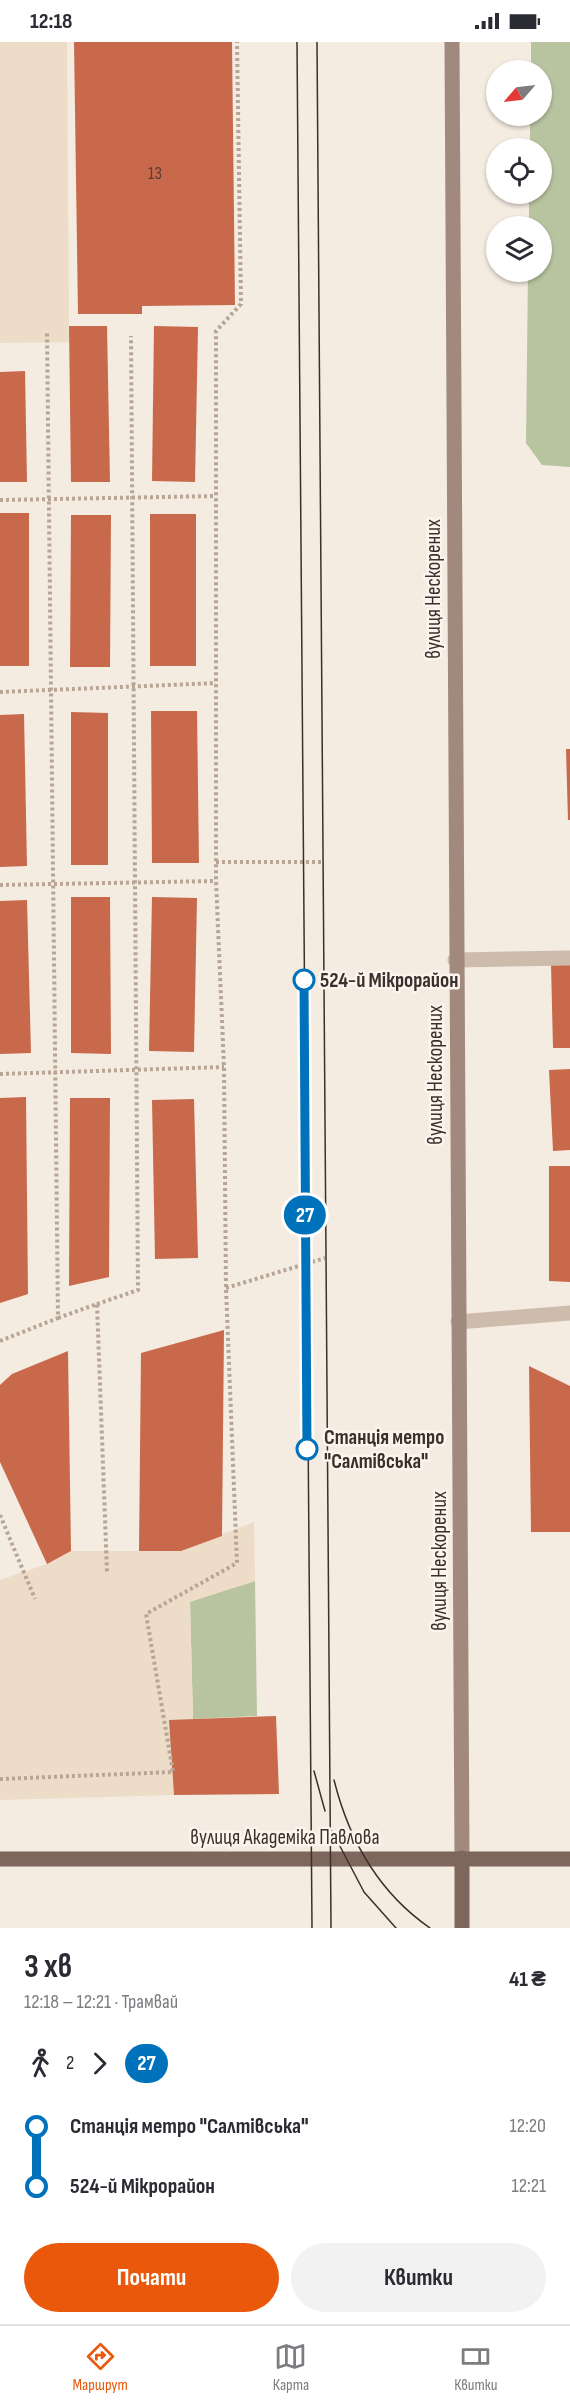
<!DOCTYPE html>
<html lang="uk">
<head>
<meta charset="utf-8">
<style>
  body { margin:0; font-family:"Sofia Sans Condensed",sans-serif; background:#f2f2f3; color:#2b2b33; height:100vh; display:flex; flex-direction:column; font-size:22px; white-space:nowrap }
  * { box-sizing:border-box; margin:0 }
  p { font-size:20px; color:#7c7c81 }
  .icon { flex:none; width:33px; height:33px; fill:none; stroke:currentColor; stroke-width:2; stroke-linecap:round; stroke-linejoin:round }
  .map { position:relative; height:1886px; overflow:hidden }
  .sheet { display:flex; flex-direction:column; background:#fff; flex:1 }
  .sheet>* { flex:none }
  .badge { padding:0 12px; border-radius:20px; font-size:21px; line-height:39px }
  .needle { width:39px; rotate:242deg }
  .buttons { position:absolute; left:486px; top:18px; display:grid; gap:12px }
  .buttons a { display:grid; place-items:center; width:66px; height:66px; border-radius:50%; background:#fff; box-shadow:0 2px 4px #0004; font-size:30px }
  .map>.badge { position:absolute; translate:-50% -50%; box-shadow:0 0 0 3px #fff }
  .legs { display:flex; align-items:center; gap:9px; height:66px; padding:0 24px; font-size:20px }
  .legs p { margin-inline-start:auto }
  .head { display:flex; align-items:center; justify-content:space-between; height:102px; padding:0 24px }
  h1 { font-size:33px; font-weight:700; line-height:45px }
  .button { display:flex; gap:12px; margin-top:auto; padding:12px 24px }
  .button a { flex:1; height:69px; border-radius:36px; background:#ea580c; color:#fff; font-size:24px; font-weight:700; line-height:69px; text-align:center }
  .button a+a { background:#f2f2f3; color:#2b2b33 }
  ul { padding:0 24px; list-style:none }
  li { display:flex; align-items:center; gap:21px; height:60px; font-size:22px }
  li i { display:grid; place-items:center; width:9px; height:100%; margin:0 8px; background:currentColor }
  li i::after { content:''; width:15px; height:15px; margin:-8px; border:4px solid; border-radius:50%; background:#fff }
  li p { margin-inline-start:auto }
  li:first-child i { background:linear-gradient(#0000 50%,currentColor 0) }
  li:last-child i { background:linear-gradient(currentColor 50%,#0000 0) }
  .status { display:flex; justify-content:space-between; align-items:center; height:42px; padding:0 30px; background:#fff; direction:ltr }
  .status svg { height:16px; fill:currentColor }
  .tabs { display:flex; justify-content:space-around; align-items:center; height:84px; border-top:2px solid #e1e1e2; background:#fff; font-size:16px; color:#7c7c81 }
  .tabs a { display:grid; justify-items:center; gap:3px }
  .tabs .on { color:#ea580c }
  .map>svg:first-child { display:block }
  .green { fill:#b8c4a0 }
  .plaza { fill:#ecdcc8 }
  .building { fill:#c8694b }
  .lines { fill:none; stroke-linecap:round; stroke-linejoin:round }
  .path { stroke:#b9a596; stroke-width:4; stroke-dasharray:3 3; stroke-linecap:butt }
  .lane { stroke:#cdbbac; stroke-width:15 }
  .secondary { stroke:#a18a7d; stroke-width:15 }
  .primary { stroke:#7d675c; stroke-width:15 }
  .tram { stroke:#3b302b; stroke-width:1.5 }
  .line-1-casing { stroke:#fff; stroke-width:14 }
  .line-1 { stroke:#0072bc; stroke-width:9 }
  .stop-1-dot { fill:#fff; stroke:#0072bc; stroke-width:3 }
  .labels { text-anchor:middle; stroke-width:5; stroke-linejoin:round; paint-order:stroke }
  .number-label { font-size:18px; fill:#5e3e33 }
  .street-label { font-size:21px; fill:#3b302b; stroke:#fbf5ee }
  .stop-label { font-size:21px; font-weight:bold; fill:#3b302b; stroke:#fbf5ee; text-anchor:start }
</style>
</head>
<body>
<div class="status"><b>12:18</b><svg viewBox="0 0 49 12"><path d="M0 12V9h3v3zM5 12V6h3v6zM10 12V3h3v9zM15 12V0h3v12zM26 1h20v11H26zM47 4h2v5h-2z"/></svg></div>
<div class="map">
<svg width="570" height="1886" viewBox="0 0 570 1886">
  <rect width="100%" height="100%" fill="#f4ebe1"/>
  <g class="green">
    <polygon points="531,0 570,0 570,425 542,423 526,401 528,230 542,230 542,184 529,184 529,152 542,152 542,106 530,106 530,74 542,74 542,28 531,28"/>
    <polygon points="255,1539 257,1674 193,1677 190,1559"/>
  </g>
  <g class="plaza">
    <polygon points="0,0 67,0 69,300 0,301"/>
    <polygon points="254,1480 255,1539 190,1560 193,1677 174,1753 0,1758 0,1538 47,1522 71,1509 181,1509"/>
  </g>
  <g class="building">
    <polygon points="74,0 232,0 235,263 142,264 142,272 78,272"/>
    <polygon points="69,284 107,284 110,440 71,440"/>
    <polygon points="154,284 198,285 195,440 152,439"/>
    <polygon points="25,329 27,440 0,440 0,330"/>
    <rect x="0" y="471" width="29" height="153"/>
    <rect x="150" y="472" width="46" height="152"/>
    <polygon points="71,473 111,473 110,625 70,625"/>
    <polygon points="151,669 197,669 199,821 152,821"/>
    <polygon points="71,670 108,671 108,823 71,823"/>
    <polygon points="24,672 27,824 0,825 0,673"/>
    <polygon points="566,707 570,707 570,778 568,778"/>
    <polygon points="71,855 110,855 111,1012 71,1011"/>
    <polygon points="152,855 197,856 194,1010 149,1009"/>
    <polygon points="27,858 31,1011 0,1012 0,859"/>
    <polygon points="551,922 570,922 570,1006 553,1006"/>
    <polygon points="570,1027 570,1108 553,1109 549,1028"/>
    <polygon points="26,1055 28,1252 0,1261 0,1056"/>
    <polygon points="70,1056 110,1056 109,1235 69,1244"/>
    <polygon points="194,1057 198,1216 155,1217 152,1058"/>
    <polygon points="549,1124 570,1124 570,1240 549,1239"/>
    <polygon points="224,1288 222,1494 181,1509 139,1509 141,1311"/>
    <polygon points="68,1309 71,1509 47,1522 0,1420 0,1343 12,1332"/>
    <polygon points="529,1324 570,1344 570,1490 531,1490"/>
    <polygon points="276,1674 279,1752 174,1753 169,1678"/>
  </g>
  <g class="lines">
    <g class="path">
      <polyline points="0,458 216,454"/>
      <polyline points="0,650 216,641"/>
      <polyline points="216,820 322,820"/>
      <polyline points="0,843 216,839"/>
      <polyline points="0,1032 224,1025"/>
      <polyline points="226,1246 325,1216"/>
      <polyline points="97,1262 138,1248 131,294"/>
      <polyline points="58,1276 97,1262 107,1530"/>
      <polyline points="0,1299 58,1276 47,290"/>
      <polyline points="0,1473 35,1557"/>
      <polyline points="0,1737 173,1730 146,1572 237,1521 226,1246 224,1025 216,839 216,289 241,262 237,0"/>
    </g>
    <g class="lane">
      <polyline points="455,918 570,916"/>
      <polyline points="458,1280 570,1271"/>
    </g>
    <polyline class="secondary" points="452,0 462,1816"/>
    <g class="primary">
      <polyline points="462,1816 462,1886"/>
      <polyline points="0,1817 570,1817"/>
    </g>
    <g class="tram">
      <polyline points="297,0 312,1886"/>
      <polyline points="317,0 331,1886"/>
      <polyline points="314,1729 325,1769"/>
      <path d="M334 1738C349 1798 378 1850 430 1886"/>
      <polyline points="332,1789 364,1850 396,1886"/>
    </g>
  </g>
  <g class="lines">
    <defs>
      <polyline id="line-1" points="304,938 307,1407"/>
    </defs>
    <use href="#line-1" class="line-1-casing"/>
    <use href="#line-1" class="line-1"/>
  </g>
  <g class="stop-1-dot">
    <circle cx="304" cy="938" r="10"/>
    <circle cx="307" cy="1407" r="10"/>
  </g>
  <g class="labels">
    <g class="number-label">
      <text x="155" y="137">13</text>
    </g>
    <g class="street-label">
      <text transform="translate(433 547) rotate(-90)" y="7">вулиця Нескорених</text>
      <text transform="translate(435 1033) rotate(-90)" y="7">вулиця Нескорених</text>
      <text transform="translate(439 1519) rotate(-90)" y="7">вулиця Нескорених</text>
      <text x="285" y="1802">вулиця Академіка Павлова</text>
    </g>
    <g class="stop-label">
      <text x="320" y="945">524-й Мікрорайон</text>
      <text x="324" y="1402">Станція метро<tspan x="324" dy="24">"Салтівська"</tspan></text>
    </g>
  </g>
</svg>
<div class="buttons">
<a><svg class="needle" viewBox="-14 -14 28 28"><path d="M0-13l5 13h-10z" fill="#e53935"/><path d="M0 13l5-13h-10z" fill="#7c7c81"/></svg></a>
<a><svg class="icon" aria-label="locate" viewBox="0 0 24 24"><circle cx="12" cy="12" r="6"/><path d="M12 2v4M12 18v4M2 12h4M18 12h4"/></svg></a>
<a><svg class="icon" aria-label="layers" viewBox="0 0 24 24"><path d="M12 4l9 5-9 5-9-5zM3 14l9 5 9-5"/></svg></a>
</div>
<b class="badge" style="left:305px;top:1173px;background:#0072bc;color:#fff">27</b>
</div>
<section class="sheet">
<div class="head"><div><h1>3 хв</h1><p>12:18 – 12:21 · Трамвай</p></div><b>41 ₴</b></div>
<div class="legs"><svg class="icon" aria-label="walk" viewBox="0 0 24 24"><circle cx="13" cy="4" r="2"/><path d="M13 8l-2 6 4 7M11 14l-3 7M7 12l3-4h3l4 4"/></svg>2<svg class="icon" aria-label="forward" viewBox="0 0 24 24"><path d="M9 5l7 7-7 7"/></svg><b class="badge" style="background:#0072bc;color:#fff">27</b></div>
<ul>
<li><i style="color:#0072bc"></i><b>Станція метро &quot;Салтівська&quot;</b><p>12:20</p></li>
<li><i style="color:#0072bc"></i><b>524-й Мікрорайон</b><p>12:21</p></li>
</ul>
<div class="button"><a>Почати</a><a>Квитки</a></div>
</section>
<nav class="tabs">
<a class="on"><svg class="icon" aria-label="directions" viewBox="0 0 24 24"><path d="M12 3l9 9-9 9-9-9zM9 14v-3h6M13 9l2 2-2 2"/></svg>Маршрут</a>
<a><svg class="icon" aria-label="map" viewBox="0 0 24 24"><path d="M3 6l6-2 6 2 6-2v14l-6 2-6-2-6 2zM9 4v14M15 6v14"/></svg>Карта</a>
<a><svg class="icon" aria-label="tickets" viewBox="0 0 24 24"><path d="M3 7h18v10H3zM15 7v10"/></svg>Квитки</a>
</nav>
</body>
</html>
